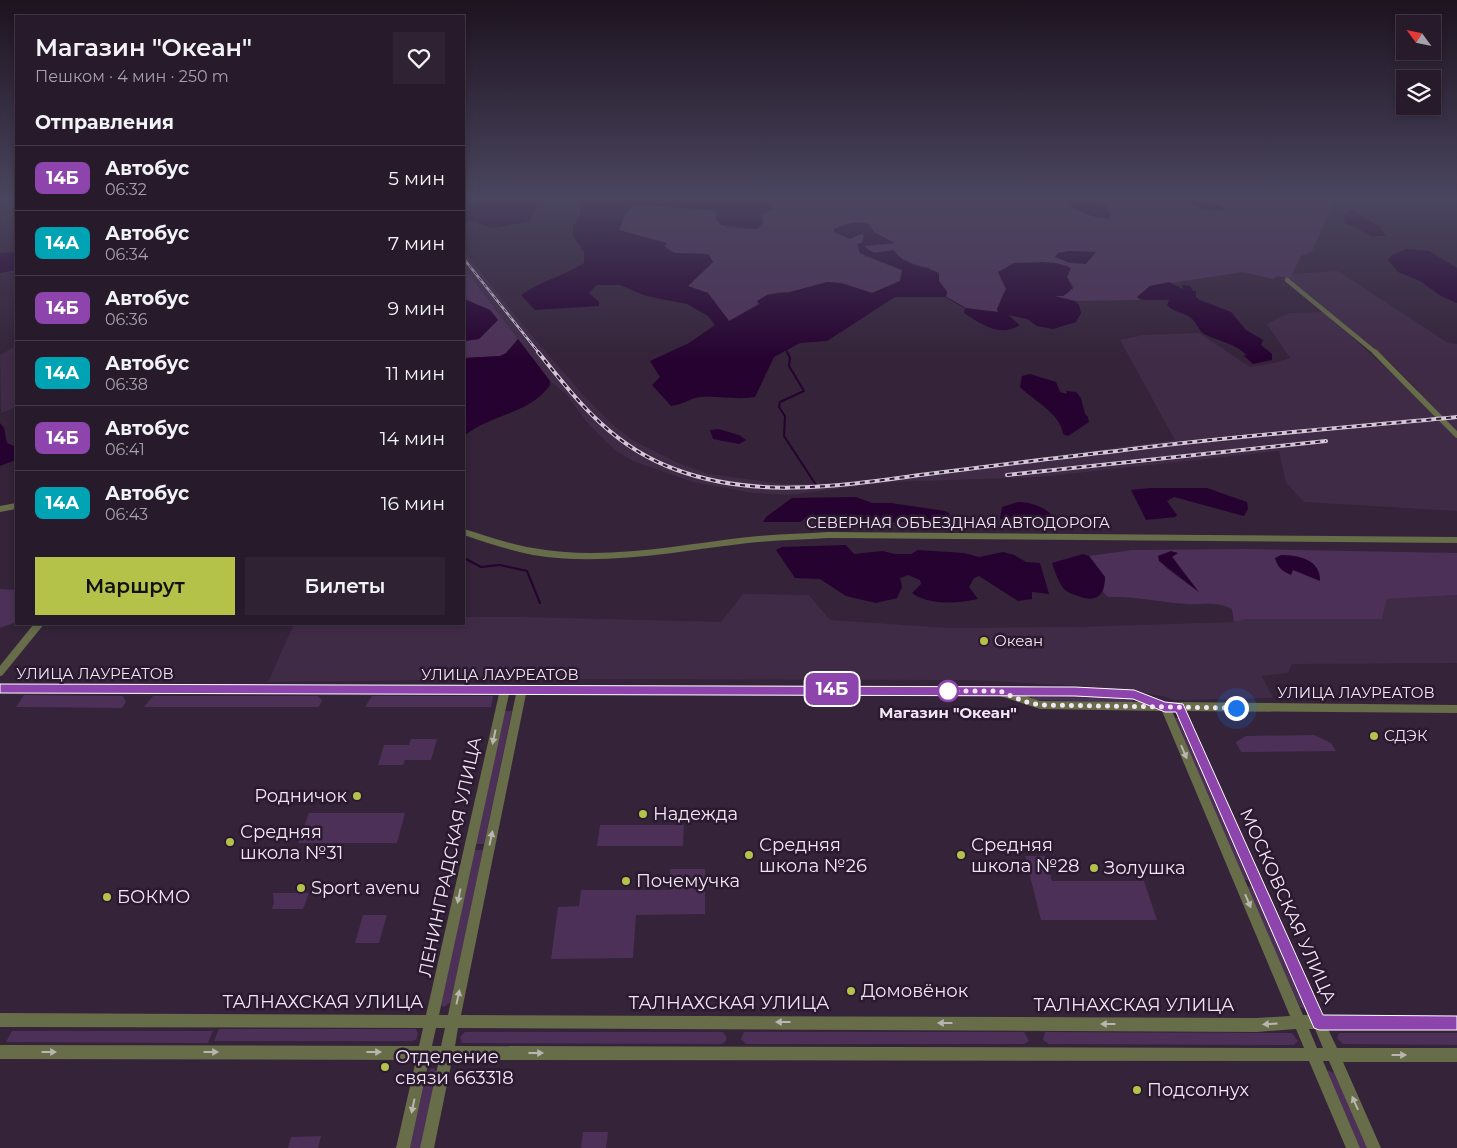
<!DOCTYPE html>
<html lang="ru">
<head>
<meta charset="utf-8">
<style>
  body { margin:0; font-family:Montserrat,sans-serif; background:#2f2333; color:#f1f3f6; height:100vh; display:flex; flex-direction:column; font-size:19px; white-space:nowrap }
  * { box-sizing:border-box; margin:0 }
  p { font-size:16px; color:#a4a1a9 }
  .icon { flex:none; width:28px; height:28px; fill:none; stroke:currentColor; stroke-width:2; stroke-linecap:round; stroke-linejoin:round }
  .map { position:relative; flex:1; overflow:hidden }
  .panel { position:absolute; left:15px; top:15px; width:450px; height:610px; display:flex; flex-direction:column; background:#271a2b; border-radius:0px; box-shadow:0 2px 8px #0003,0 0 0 1px #433847 }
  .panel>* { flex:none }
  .badge { padding:0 10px; border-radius:8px; font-size:18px; line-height:32px }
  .needle { width:32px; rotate:303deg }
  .tools { position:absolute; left:1396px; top:15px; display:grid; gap:10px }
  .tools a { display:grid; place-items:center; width:45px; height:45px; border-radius:0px; background:#271a2b; box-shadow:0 2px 8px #0003,0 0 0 1px #433847; font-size:25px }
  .you { position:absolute; width:25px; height:25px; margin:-12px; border:4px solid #fff; border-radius:50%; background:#1a73e8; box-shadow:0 0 0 8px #1a73e833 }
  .map>.badge { position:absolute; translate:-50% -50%; box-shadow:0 0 0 2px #fff }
  h2 { padding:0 20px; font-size:19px; line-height:45px }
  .round { display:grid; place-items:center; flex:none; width:52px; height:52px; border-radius:0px; background:#2f2333 }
  .summary { display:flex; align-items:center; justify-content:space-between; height:85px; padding:0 20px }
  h1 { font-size:24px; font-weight:600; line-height:38px }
  .primary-button { display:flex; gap:10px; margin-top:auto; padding:10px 20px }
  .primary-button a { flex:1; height:58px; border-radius:0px; background:#b5c249; color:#111; font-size:20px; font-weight:600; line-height:58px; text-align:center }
  .primary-button a+a { background:#2f2333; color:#f1f3f6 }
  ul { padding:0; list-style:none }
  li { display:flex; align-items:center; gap:15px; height:65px; padding:0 20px; border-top:1px solid #433847 }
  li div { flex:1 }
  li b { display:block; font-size:19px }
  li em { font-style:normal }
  li .badge { min-width:55px; font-weight:700; text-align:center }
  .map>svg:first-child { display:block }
  .built { fill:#402b47 }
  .green { fill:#4d3057; fill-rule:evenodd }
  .water { fill:#260230 }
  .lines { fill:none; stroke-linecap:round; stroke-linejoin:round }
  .stream-far1 { stroke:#260230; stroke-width:1 }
  .stream { stroke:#260230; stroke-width:2 }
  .minor-far2 { stroke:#676c49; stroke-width:4.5 }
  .minor-far1 { stroke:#676c49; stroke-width:5.5 }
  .minor { stroke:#676c49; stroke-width:8 }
  .tertiary { fill:#676c49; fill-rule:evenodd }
  .rail-far1-casing { stroke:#d3c6d6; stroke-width:2.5 }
  .rail-casing { stroke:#d3c6d6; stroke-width:4 }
  .rail-far1 { stroke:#2a192f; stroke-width:1; stroke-dasharray:4; stroke-linecap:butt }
  .rail { stroke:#2a192f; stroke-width:2; stroke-dasharray:5; stroke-linecap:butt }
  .oneway { fill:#bab5b0 }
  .line { fill:#8e44ad; stroke:#fff }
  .walk { stroke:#f1e5f4; stroke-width:5; stroke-dasharray:0 9 }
  .poi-dot { fill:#b5c249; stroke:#2a192f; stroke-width:2 }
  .stop-dot { fill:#fff; stroke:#8e44ad; stroke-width:2.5 }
  .labels { text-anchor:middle; stroke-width:5; stroke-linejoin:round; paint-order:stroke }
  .street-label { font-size:15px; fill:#f1e5f4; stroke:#2a192f }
  .poi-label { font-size:15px; fill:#f1e5f4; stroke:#2a192f; text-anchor:start }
  .stop-label { font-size:15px; font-weight:bold; fill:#f1e5f4; stroke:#2a192f }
  .near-poi-label { font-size:18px; fill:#f1e5f4; stroke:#2a192f; text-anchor:start }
  .near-street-label { font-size:18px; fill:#f1e5f4; stroke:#2a192f }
</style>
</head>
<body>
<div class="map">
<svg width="1457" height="1148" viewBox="0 0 1457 1148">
  <rect width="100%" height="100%" fill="#342339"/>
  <g class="built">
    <polygon points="464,251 527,330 585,397 612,424 632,440 678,463 709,474 783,484 846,483 1175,440 1120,340 1143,335 1199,333 1250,367 1274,363 1290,358 1267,324 1289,313 1324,312 1413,392 1419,391 1389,361 1290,279 1292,274 1338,271 1448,343 1457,344 1457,511 1304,502 1286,483 1279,451 1040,477 891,482 789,495 753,493 693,482 633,461 615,450 586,421 567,395 550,381 464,268"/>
    <polygon points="16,346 16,407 1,413 0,355"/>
    <polygon points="743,594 809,595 830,620 949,628 1077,627 1234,622 1246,619 1382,619 1387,599 1457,595 1457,663 1292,664 1288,673 1262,676 1273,698 1175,700 1163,696 1086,686 967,680 511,679 268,682 294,624 464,624 464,617 523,617 721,622"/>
  </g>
  <g class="green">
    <path d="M757 199H1063V201L1082 212 1107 219 1106 207 1094 199H1188L1189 203 1211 211 1225 209 1206 199H1336L1312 251 1301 256 1290 279 1278 276 1273 279 1243 272 1150 286 1137 297 1139 300 1075 301 1055 297V295L1063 296 1074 287 1067 277 1068 266 1056 263 1006 289 1001 298 998 312 965 308 946 297 947 292 929 267C913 266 911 261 898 257 883 253 876 256 863 246L892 244V242L874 232 868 224 855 222 834 229 850 238 861 234 865 236 862 243 864 256 902 270 900 281 872 293 841 283 821 284 790 292H778L767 295 755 308 729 321 708 293 688 286 713 262 708 254 674 253 663 246 667 244 619 230 625 214 634 205 714 210 726 228 750 229 762 226 763 218 761 216 773 209 765 201ZM1069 251 1095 252 1081 263 1057 258 1056 255Z"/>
    <polygon points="464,268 518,339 506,354 500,356 464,358 464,341 479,339 498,320 490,310 464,299"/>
    <path d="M1248 549 1457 553V595L1387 599 1382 619H1246L1234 622 1232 609C1216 601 1202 605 1186 604 1159 602 1135 596 1108 597L1103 592 1105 577 1089 556 1132 550ZM1178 553 1172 556 1196 590 1166 568 1158 556Z"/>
    <polygon points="0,589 16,590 16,622 0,628"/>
    <polygon points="24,695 123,696 126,702 122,708 16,707"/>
    <polygon points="153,696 318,696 322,700 319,707 144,707"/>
    <polygon points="372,696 493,696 491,707 365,707"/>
    <polygon points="1032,697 1132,698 1133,702 1033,700"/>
    <polygon points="504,711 512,711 484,844 475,844"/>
    <polygon points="1174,718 1179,718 1253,880 1243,880"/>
    <polygon points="1314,735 1331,743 1336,751 1241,752 1236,742 1246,736"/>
    <polygon points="411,739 437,739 431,760 405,760 403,765 378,765 384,745 409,745"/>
    <polygon points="309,813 405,813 397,843 298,843"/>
    <polygon points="600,825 684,825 683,846 597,846"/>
    <polygon points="473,850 483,850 451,1002 444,1007 441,1005"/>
    <polygon points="1025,856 1045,856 1052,881 1144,881 1157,920 1041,920"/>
    <polygon points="670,869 705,869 705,914 636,915 633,958 551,959 558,907 579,906 581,890 669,890"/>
    <polygon points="1255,886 1307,1009 1306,1010 1300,1007 1246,887"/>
    <polygon points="273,893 309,893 303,909 272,909 274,903"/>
    <polygon points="363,915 387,915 379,943 355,943"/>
    <polygon points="219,1029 416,1029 418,1033 416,1040 411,1041 214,1041"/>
    <polygon points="12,1031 213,1031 208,1043 6,1042"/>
    <polygon points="465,1032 723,1032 727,1038 725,1042 721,1044 462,1043 460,1037"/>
    <polygon points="744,1032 1024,1032 1029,1041 1024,1044 746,1044 741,1039"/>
    <polygon points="1045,1032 1292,1033 1298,1041 1294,1045 1049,1044 1043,1040"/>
    <polygon points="1339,1033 1457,1033 1457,1045 1343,1044 1337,1038"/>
    <polygon points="431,1068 435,1069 437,1072 421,1148 410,1148 426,1074"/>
    <polygon points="1327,1070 1334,1073 1369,1148 1357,1148"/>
    <polygon points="583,1132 608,1132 606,1148 581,1148"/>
    <polygon points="321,1136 318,1148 288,1148 291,1137"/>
  </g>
  <g class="water">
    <path d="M464 199H537L538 205 529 221C525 222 496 228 494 228 481 227 479 219 464 221Z"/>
    <path d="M581 199H757L765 201 773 209 761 215 763 223 757 229 721 225 716 219 717 213 714 210 634 205 625 214 619 230 667 243 664 246 674 253 708 254 713 262 688 286 708 293 729 321 759 304 757 301 767 295 790 292 827 282 841 283 872 293 900 281 902 270 860 253 857 244 862 243 864 235 861 234 850 239 834 232V229C846 224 856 220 868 224L874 232 895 243 864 246 873 253 894 250C905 267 923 265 939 273V281L947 292 946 297H895L827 341 800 343 774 357 755 397C736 400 720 396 702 397 692 397 682 405 671 406L652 385 660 377 650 361 689 343 715 325 708 316 687 304 646 296 620 285H597L589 293 599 302V306L535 310 521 295C541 281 563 276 584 263V252L573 236V226L580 216Z"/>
    <path d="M1063 199C1079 199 1110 195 1110 218 1095 220 1074 210 1062 201Z"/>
    <path d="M1188 199H1206L1225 209C1211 212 1198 209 1186 201Z"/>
    <polygon points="1351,210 1379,226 1386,236 1372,236 1345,223 1344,215"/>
    <polygon points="1406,249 1429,251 1457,268 1457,303 1441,296 1420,281 1398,272 1388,260 1392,255"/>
    <polygon points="1069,251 1096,252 1086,264 1070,263 1055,257 1058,253"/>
    <polygon points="16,252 16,270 0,273 0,253"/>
    <path d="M1043 262 1056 263 1071 268 1067 277 1073 290 1070 289V291L1063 296H1055L1075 301 1079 305 1081 313 1076 322 1053 329 1037 326 1027 319 1008 315 1020 325C1000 338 981 324 964 313L965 308 998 312 997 309 1006 289 998 272 1014 263Z"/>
    <path d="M1169 282 1183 289 1182 285 1190 286 1193 291H1196V297L1200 300 1231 312 1246 330 1263 340 1261 345 1272 354V360L1253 364 1243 355 1247 356C1239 345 1219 341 1206 335 1199 332 1198 324 1191 318 1184 312 1174 313 1167 305L1169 300H1144L1137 297 1150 286Z"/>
    <polygon points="464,299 490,310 498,320 479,339 464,341"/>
    <path d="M518 339 550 381V385C529 415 492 413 464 436V358L500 356 506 353Z"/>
    <path d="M1030 374 1056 382 1060 392 1067 394 1066 391 1076 392 1081 398 1085 414 1088 417 1089 422 1068 436 1063 434C1061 414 1033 400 1020 387L1022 376Z"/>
    <polygon points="0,423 4,428 7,443 16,447 16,460 0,466"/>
    <polygon points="718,429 739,435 746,440 739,444 713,439 710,430"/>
    <polygon points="1150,488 1207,488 1247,502 1248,509 1244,516 1174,497 1167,501 1177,515 1175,517 1146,520 1131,490"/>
    <polygon points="856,497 872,503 891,503 945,511 949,513 951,520 949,522 886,522 877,520 849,519 842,523 832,522 826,518 809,516 800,522 763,522 766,517 792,498"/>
    <path d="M1018 502C1030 502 1046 507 1053 517L1000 519 1002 507Z"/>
    <path d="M846 545 854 554 883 551 895 554H911L918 550 964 553 979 557 1003 552 1014 555 1026 562 1040 563 1049 594 1032 592V599L1018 601 979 576 974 578 969 587 978 599C959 603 929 606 912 593L921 584 920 580 908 575 900 578 902 587 897 598 876 603 846 596 820 579 795 578 776 550 782 547Z"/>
    <polygon points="1171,551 1178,553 1172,557 1199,592 1159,561 1158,556"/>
    <path d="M1083 554 1089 556 1105 577C1105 596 1096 603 1078 596 1073 594 1068 593 1064 589 1058 582 1055 571 1052 563Z"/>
    <path d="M1281 555C1297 555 1321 559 1320 581L1293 570 1291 575C1282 571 1278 568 1275 558Z"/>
  </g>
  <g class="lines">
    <g class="stream-far1">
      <polyline points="946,297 965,308"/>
      <polyline points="786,349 788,353"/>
    </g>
    <g class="stream">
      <polyline points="787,352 790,358 789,366 804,391 780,402 779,407 785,416 784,436 816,485"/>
      <polyline points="464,558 481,567 500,565 527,571 540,603"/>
    </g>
    <polyline class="minor-far2" points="1287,280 1376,353"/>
    <polyline class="minor-far1" points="1375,352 1457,435"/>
    <polyline class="minor" points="0,672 39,624"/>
    <g class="tertiary">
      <polygon points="16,503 16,509 0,512 0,506"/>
      <path d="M464 529C487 536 509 544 533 548 604 561 678 545 748 537 775 534 802 534 828 532L1457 537V543L828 538C801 540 775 540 748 543 678 551 604 567 533 555 509 550 487 543 464 535Z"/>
      <path d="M0 685 1021 686 1134 691 1165 702 1457 705V713L1186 711 1322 1016H1457V1030L1328 1029 1337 1048H1457V1062H1343L1381 1148H1367L1329 1061H1323L1360 1148H1346L1309 1061 452 1060 434 1148H420L439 1060H429L410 1148H396L416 1060 0 1059V1045L419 1046 423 1028 0 1027V1013L426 1015 499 694 0 693ZM509 694H516L448 1015H439ZM526 694H1000V696L1040 709 1162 711 1290 1016 1257 1018 461 1015ZM1020 694 1134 699 1142 702 1040 701ZM1172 711H1176L1309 1015H1303ZM436 1028H445L441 1046H432ZM458 1028 1257 1032 1296 1029 1304 1048 455 1046ZM1309 1029H1315L1323 1048H1317Z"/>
    </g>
    <defs>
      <polyline id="rail-far1" points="464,259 539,353"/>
      <g id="rail">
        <path d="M538 352C579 403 613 447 677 470 759 500 844 485 928 474 991 466 1054 458 1117 451 1230 436 1344 428 1457 417"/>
        <polyline points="1007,475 1326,441"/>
      </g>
    </defs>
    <use href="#rail-far1" class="rail-far1-casing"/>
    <use href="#rail" class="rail-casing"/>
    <use href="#rail-far1" class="rail-far1"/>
    <use href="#rail" class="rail"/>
  </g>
  <defs><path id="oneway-solid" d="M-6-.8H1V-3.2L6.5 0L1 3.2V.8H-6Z" transform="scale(1.25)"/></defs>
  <g class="oneway">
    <use href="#oneway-solid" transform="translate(494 737) rotate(102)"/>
    <use href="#oneway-solid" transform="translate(1184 752) rotate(67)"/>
    <use href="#oneway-solid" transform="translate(491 838) rotate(-78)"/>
    <use href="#oneway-solid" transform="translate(459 896) rotate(102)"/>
    <use href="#oneway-solid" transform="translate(1248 901) rotate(67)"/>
    <use href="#oneway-solid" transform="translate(458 997) rotate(-78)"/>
    <use href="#oneway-solid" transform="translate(783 1022) rotate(-180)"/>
    <use href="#oneway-solid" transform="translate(945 1023) rotate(-180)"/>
    <use href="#oneway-solid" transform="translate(1108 1024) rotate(-180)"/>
    <use href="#oneway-solid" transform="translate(1270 1024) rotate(177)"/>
    <use href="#oneway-solid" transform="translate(49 1052)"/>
    <use href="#oneway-solid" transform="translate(211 1052)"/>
    <use href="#oneway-solid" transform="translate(374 1052)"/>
    <use href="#oneway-solid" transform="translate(536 1053)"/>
    <use href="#oneway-solid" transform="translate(1399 1055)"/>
    <use href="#oneway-solid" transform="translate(1355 1103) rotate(-114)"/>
    <use href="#oneway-solid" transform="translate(413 1106) rotate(102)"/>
  </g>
  <linearGradient id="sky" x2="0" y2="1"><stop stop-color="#1d131f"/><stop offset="0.55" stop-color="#4a455f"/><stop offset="1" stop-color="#4a455f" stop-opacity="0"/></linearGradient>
  <rect width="1457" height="359" fill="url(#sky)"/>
  <polygon class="line" points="0,684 1075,687 1134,690 1165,702 1183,704 1323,1015 1457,1016 1457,1030 1319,1030 1314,1028 1176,712 1165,712 1133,699 1075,696 0,693"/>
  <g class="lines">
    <polyline class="walk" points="948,691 1000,691 1023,701 1040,705 1236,708"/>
  </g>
  <g class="poi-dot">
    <circle cx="984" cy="641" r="5"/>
    <circle cx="1374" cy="736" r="5"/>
    <circle cx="357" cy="796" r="5"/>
    <circle cx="643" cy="814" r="5"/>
    <circle cx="230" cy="842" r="5"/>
    <circle cx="749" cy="855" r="5"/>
    <circle cx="961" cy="855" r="5"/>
    <circle cx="1094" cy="868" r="5"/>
    <circle cx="626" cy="881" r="5"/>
    <circle cx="301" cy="888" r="5"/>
    <circle cx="107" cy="897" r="5"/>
    <circle cx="851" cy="991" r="5"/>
    <circle cx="385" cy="1067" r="5"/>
    <circle cx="1137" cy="1090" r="5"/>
  </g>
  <circle class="stop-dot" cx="948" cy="691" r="10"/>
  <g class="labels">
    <g class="street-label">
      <text x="958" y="528">СЕВЕРНАЯ ОБЪЕЗДНАЯ АВТОДОРОГА</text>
      <text x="95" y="679">УЛИЦА ЛАУРЕАТОВ</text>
      <text x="500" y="680">УЛИЦА ЛАУРЕАТОВ</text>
      <text x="1356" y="698">УЛИЦА ЛАУРЕАТОВ</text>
    </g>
    <g class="poi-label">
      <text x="994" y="646">Океан</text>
      <text x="1384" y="741">СДЭК</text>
    </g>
    <g class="stop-label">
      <text x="948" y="718">Магазин "Океан"</text>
    </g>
    <g class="near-poi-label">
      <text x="347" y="802" text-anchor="end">Родничок</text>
      <text x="653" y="820">Надежда</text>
      <text x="240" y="838">Средняя<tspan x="240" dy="21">школа №31</tspan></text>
      <text x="759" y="851">Средняя<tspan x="759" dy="21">школа №26</tspan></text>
      <text x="971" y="851">Средняя<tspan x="971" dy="21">школа №28</tspan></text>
      <text x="1104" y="874">Золушка</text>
      <text x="636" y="887">Почемучка</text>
      <text x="311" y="894">Sport avenu</text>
      <text x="117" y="903">БОКМО</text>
      <text x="861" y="997">Домовёнок</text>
      <text x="395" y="1063">Отделение<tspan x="395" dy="21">связи 663318</tspan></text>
      <text x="1147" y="1096">Подсолнух</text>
    </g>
    <g class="near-street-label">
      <text transform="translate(450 857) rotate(-78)" y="6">ЛЕНИНГРАДСКАЯ УЛИЦА</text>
      <text transform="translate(1288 906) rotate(66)" y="6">МОСКОВСКАЯ УЛИЦА</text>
      <text x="323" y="1008">ТАЛНАХСКАЯ УЛИЦА</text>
      <text x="729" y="1009">ТАЛНАХСКАЯ УЛИЦА</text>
      <text x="1134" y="1011">ТАЛНАХСКАЯ УЛИЦА</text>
    </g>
  </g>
</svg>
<div class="tools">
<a><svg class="needle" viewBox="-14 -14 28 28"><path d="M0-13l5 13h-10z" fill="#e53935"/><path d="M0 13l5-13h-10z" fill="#a4a1a9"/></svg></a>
<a><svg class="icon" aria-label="layers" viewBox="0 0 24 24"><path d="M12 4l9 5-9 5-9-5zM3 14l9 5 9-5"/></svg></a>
</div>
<div class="you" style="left:1236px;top:708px"></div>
<b class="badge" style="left:832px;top:689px;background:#8e44ad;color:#fff">14Б</b>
<section class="panel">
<div class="summary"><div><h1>Магазин &quot;Океан&quot;</h1><p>Пешком · 4 мин · 250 m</p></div><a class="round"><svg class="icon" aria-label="heart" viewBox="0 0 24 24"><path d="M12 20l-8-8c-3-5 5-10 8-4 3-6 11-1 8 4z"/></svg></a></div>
<h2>Отправления</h2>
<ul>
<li><span class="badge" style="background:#8e44ad;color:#fff">14Б</span><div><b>Автобус</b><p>06:32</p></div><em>5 мин</em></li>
<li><span class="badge" style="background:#00a3b4;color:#fff">14А</span><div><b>Автобус</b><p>06:34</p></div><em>7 мин</em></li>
<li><span class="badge" style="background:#8e44ad;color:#fff">14Б</span><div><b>Автобус</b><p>06:36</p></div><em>9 мин</em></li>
<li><span class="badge" style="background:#00a3b4;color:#fff">14А</span><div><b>Автобус</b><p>06:38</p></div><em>11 мин</em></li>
<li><span class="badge" style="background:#8e44ad;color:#fff">14Б</span><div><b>Автобус</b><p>06:41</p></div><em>14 мин</em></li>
<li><span class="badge" style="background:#00a3b4;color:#fff">14А</span><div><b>Автобус</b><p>06:43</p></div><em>16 мин</em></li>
</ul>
<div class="primary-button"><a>Маршрут</a><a>Билеты</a></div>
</section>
</div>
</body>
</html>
